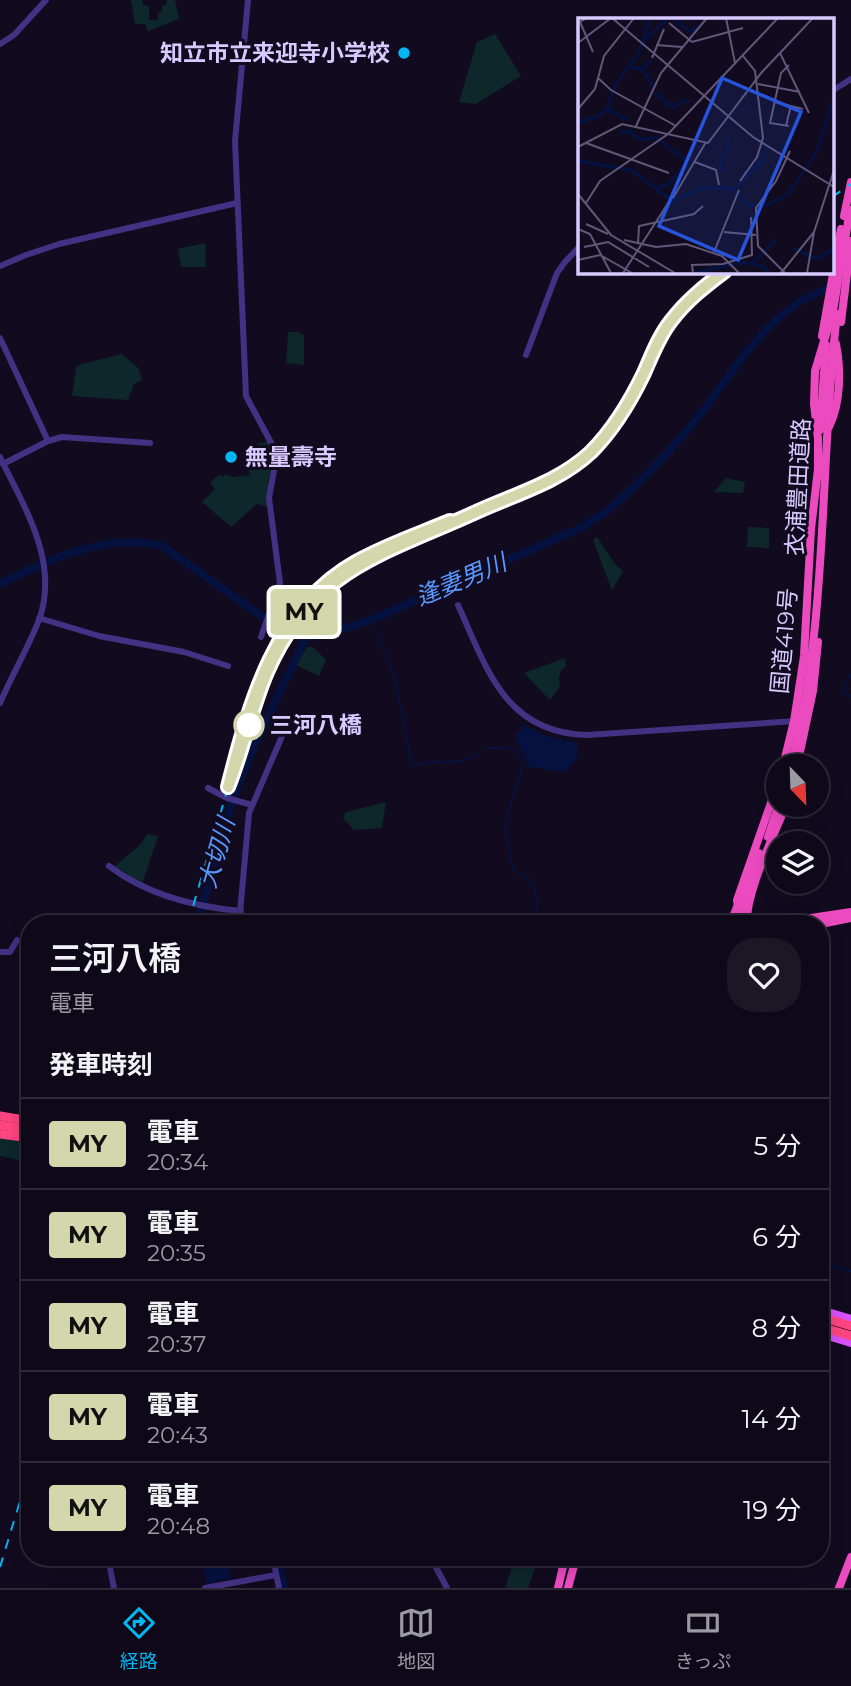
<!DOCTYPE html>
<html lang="ja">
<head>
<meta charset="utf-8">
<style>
  body { margin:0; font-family:Montserrat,"Noto Sans JP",sans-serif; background:#1c1625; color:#f1f3f6; height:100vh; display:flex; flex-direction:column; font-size:26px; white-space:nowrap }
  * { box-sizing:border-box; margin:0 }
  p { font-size:23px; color:#9b9aa2 }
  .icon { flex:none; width:38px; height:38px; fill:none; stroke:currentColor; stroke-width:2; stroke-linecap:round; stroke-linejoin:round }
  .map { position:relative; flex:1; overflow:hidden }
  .panel { position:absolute; left:21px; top:915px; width:808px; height:651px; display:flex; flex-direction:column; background:#0e0818; border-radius:28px; box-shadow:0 4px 18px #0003,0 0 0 2px #2e2937 }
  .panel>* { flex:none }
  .badge { padding:0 14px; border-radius:5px; font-size:24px; line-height:46px }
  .needle { width:46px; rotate:157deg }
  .buttons { position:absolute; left:766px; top:754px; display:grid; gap:14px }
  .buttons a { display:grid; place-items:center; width:63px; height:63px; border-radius:50%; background:#0e0818; box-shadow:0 4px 18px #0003,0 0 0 2px #2e2937; font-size:35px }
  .map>.badge { position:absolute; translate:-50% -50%; box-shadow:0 0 0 4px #fff }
  h2 { padding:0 28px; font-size:26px; line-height:63px }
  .round { display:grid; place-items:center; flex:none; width:74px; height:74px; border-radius:28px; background:#1c1625 }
  .summary { display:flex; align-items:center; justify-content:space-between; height:119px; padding:0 28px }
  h1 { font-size:33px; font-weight:600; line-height:52px }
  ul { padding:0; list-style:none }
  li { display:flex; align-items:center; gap:21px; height:91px; padding:0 28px; border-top:2px solid #2e2937 }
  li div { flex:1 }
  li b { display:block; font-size:26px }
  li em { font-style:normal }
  li .badge { min-width:77px; font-weight:700; text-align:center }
  .tabs { display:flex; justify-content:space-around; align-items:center; height:98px; border-top:2px solid #2e2937; background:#0e0818; font-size:19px; color:#9b9aa2 }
  .tabs a { display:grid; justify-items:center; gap:4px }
  .tabs .active { color:#00b7f5 }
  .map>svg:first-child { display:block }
  .green { fill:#0d272a }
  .water { fill:#05113e }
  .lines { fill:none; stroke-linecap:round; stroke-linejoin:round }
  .stream { stroke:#05113e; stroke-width:2 }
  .river { stroke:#05113e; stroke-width:8 }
  .tertiary { stroke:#413283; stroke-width:6 }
  .primary { stroke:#d851ff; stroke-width:8 }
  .trunk { stroke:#ec4bc0; stroke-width:8 }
  .motorway { stroke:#ff4581; stroke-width:9 }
  .rail { stroke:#00b7f5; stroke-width:2; stroke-dasharray:10 9; stroke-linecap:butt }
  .line-casing { stroke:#fff; stroke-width:16 }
  .line { stroke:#d4d7ab; stroke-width:10 }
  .poi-dot { fill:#00b7f5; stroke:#120b20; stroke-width:2.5 }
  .stop-dot { fill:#fff; stroke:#d4d7ab; stroke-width:3.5 }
  .labels { text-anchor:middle; stroke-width:6; stroke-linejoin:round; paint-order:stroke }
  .poi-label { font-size:23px; font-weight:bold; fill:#d8caff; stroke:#120b20; text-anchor:end }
  .street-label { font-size:23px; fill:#d8caff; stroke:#120b20 }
  .stop-label { font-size:23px; font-weight:bold; fill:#d8caff; stroke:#120b20; text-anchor:start }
  .water-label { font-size:24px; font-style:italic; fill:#5898ff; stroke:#120b20 }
  .inset-river { fill:none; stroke:#05113e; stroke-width:3.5 }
  .inset-road { fill:none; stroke:#615779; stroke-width:2 }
  .view { fill:#2654da; fill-opacity:0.15; stroke:#2654da; stroke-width:3.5 }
  .inset-edge { fill:none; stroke:#d8caff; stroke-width:3.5 }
</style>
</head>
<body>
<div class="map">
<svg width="851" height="1588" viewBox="0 0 851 1588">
  <rect width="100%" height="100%" fill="#120b20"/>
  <g class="green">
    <polygon points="131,0 143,0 143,5 149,6 149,20 158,20 158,13 162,12 162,6 166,5 167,0 175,0 179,19 148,31 145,24 135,24"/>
    <polygon points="495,34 521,76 476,104 459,102 477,42"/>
    <polygon points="205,243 206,267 181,267 178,249"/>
    <polygon points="288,332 300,332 301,335 304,335 304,365 286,363"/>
    <polygon points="122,354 138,368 142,380 134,384 128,400 72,396 76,367 81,364"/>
    <path d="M268 441C278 457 268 472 268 489 267 495 268 501 268 507L257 504 231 527 202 502 215 489 210 482 219 475 224 476 225 474 232 477 250 475 249 470 257 469V444Z"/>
    <polygon points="726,478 745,482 743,493 714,492"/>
    <polygon points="748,527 769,528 769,548 747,547"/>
    <polygon points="597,537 615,564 623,571 612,590 593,540"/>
    <polygon points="307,647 313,647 326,660 319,676 296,665"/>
    <polygon points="565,658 566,667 561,670 559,678 560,686 550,700 524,673"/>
    <polygon points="386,802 382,828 354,830 343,818 346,812"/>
    <polygon points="147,834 158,836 142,884 115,866 141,844"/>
    <polygon points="0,1136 30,1142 30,1163 0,1156"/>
    <polygon points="515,1558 538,1558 528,1588 505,1588"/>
  </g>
  <g class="water">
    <path d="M525 725 546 736 578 743C579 756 575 764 565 772L529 767 515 736Z"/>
    <polygon points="201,1558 227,1558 231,1578 208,1584 206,1582"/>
  </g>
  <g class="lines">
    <g class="stream">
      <polyline points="373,619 374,627"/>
      <polyline points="376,631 385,654"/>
      <path d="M387 658 394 676 412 762 415 765C421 764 427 762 433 762 454 762 459 765 478 754"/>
      <polyline points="851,674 841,693 851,696"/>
      <polyline points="485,749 497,747 516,750 523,765 505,824 513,870 532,881 538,902 536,924"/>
      <polyline points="821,1262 851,1271"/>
    </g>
    <g class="river">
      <path d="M0 584C49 560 106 532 162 546L263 617 304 630 328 631 353 626 380 616 585 526C592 520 600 516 607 511 635 488 662 459 686 432 733 378 771 292 851 284"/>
      <polyline points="197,924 218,853 233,797 255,744 309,631"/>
      <polyline points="278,1558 281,1572"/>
      <polyline points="282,1579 284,1588"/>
    </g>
    <g class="tertiary">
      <polyline points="248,0 235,141 246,396 275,450 275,465 269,498 280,583 261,637"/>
      <polyline points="0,44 14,35 46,0"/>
      <polyline points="832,91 851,79"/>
      <polyline points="0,266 26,255 59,244 237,203"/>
      <polyline points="0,338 48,441"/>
      <polyline points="526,355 557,273 565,262 580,246"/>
      <path d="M0 457C24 507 60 562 39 620 28 648 12 675 0 703"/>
      <polyline points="3,464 48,441 62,437 150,443"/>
      <path d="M458 605C487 669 505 733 587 735L796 721"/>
      <polyline points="39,618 99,636 184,652 228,666"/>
      <polyline points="208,788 227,798 252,805"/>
      <path d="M109 866C146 894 195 907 241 911"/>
      <polyline points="239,924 249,813 289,720"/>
      <polyline points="0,952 10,952 17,940"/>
      <polyline points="108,1558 114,1588"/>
      <polyline points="273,1558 279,1588"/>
      <polyline points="431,1558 447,1588"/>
      <polyline points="205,1588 276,1575"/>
    </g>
    <g class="primary">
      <polyline points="821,1310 851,1319"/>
      <polyline points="821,1334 851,1343"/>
    </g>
    <g class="trunk">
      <polyline points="844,216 851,182"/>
      <polyline points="841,322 851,241"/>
      <polyline points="822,336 841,229"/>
      <path d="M829 427C841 403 841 369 836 344"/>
      <polyline points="820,430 826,345"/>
      <polyline points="783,766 794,721 804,656 811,529 818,469 818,439 814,404 815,371 833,311 850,210"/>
      <path d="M791 766C829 620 819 464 837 314"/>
      <polyline points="797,766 813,691 818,642"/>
      <polyline points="768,837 779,804"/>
      <polyline points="741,914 759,853"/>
      <polyline points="730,924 737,907"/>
      <polyline points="740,924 737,900 779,780"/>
      <path d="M747 924C745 893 774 836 786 805"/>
      <polyline points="771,924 851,912"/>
      <polyline points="821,924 851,918"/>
      <polyline points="558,1588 565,1558"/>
      <polyline points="568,1588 576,1558"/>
      <polyline points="839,1588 851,1557"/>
    </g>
    <g class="motorway">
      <polyline points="0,1116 30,1121"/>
      <polyline points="0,1125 30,1130"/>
      <polyline points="0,1134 30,1138"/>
      <polyline points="821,1317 851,1326"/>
      <polyline points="821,1327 851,1336"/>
    </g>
    <g class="rail">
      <polyline points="832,197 851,184"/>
      <path d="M188 924C201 878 215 833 228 787 234 767 237 745 243 725 272 639 307 583 392 545 452 519 529 501 580 461 625 426 637 371 668 325 682 303 704 286 725 271"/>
      <polyline points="0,1567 30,1468"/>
    </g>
  </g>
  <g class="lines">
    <defs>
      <path id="line" d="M450 521C419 534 386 545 356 562 275 607 249 704 228 787 243 750 251 709 267 672 312 569 382 555 474 513 515 494 558 483 591 452 614 429 630 402 644 373 652 355 659 336 671 321 686 301 705 286 725 271"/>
    </defs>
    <use href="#line" class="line-casing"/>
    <use href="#line" class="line"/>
  </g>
  <g class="poi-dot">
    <circle cx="404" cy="53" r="7"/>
    <circle cx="231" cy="457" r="7"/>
  </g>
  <circle class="stop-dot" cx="249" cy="725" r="14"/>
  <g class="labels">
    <g class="poi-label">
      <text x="390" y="61">知立市立来迎寺小学校</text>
      <text x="245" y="465" text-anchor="start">無量壽寺</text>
    </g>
    <g class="street-label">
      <text transform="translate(798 487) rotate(-87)" y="8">衣浦豊田道路</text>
      <text transform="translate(784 641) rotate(-85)" y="8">国道419号</text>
    </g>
    <g class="stop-label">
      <text x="270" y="733">三河八橋</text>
    </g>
    <g class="water-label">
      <text transform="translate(461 580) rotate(-23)" y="8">逢妻男川</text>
      <text transform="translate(217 853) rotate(-74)" y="8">大切川</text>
    </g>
  </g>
  <g transform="translate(578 18)">
    <rect width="256" height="256" fill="#120b20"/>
    <path class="inset-river" d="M95 0 112 14 123 6M66 23 90 0M62 48 76 69M52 50H65L74 42M76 75 96 90 105 82 112 85M29 90 49 102M0 105 21 98 30 89 38 66 61 35 72 0M42 115 52 113 61 122 77 120M0 143 53 152 93 182 126 170H152L170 187H189L209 177 225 155 240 131 256 80M145 153 142 150 152 120M75 170 90 167 109 144 77 118M156 171 184 142 188 130M215 230 238 241 256 231M176 244 198 221M117 255 166 244 185 248 191 255"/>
    <path class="inset-road" d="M9 0 2 4 15 34M34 0 175 119 256 169M148 0 157 45M91 5 114 24 165 10M0 25 33 0M78 27 104 29M202 35 231 95M74 40 86 11M20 60 33 72 98 108M180 66 222 74M197 84 225 91M0 91 17 71 26 38 56 0M58 108 83 55 129 0M208 108 213 87M211 108 192 105 203 55 211 47M90 116 200 0M8 125 91 155M0 129 44 106 130 125 184 54 235 0M117 144 138 152 141 167M162 163 179 139 185 120 177 53 165 38M0 176 33 217 97 255M95 180 128 124M8 185 22 163 90 116M8 206 30 216M0 211 12 216 33 255M146 214 178 217M46 222 78 229 108 226 144 238 161 255M60 225 61 208 116 196 125 188M6 229 30 224 71 249M136 234 161 172M0 242 22 237 54 255M45 255 96 176M115 255 114 247 145 246 174 237 173 199M203 255 236 214 256 152M207 255 180 228 178 190 198 163 212 133M229 255 236 214"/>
    <path class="view" d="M144 60 223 94 160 242 81 208Z"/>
    <rect width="256" height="256" class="inset-edge"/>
  </g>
</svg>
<div class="buttons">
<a><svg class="needle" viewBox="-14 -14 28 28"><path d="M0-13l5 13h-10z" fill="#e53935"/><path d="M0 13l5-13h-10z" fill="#9b9aa2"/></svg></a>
<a><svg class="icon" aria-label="layers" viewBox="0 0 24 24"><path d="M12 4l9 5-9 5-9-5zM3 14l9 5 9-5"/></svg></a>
</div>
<b class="badge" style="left:304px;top:612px;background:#d4d7ab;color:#111">MY</b>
<section class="panel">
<div class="summary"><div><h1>三河八橋</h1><p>電車</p></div><a class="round"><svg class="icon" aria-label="heart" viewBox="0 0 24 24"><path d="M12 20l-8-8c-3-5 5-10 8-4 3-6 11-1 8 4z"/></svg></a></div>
<h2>発車時刻</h2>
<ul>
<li><span class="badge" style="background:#d4d7ab;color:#111">MY</span><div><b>電車</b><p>20:34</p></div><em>5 分</em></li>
<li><span class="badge" style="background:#d4d7ab;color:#111">MY</span><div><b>電車</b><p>20:35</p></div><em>6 分</em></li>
<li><span class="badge" style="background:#d4d7ab;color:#111">MY</span><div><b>電車</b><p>20:37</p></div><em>8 分</em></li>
<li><span class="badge" style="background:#d4d7ab;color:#111">MY</span><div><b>電車</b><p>20:43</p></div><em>14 分</em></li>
<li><span class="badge" style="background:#d4d7ab;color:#111">MY</span><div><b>電車</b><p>20:48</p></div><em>19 分</em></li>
</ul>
</section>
</div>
<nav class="tabs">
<a class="active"><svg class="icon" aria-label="directions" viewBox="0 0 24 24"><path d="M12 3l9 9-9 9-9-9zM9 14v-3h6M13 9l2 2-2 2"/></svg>経路</a>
<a><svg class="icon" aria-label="map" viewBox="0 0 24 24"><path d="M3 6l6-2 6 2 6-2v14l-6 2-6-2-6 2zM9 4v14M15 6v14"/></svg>地図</a>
<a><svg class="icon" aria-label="tickets" viewBox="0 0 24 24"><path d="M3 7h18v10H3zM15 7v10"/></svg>きっぷ</a>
</nav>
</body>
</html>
